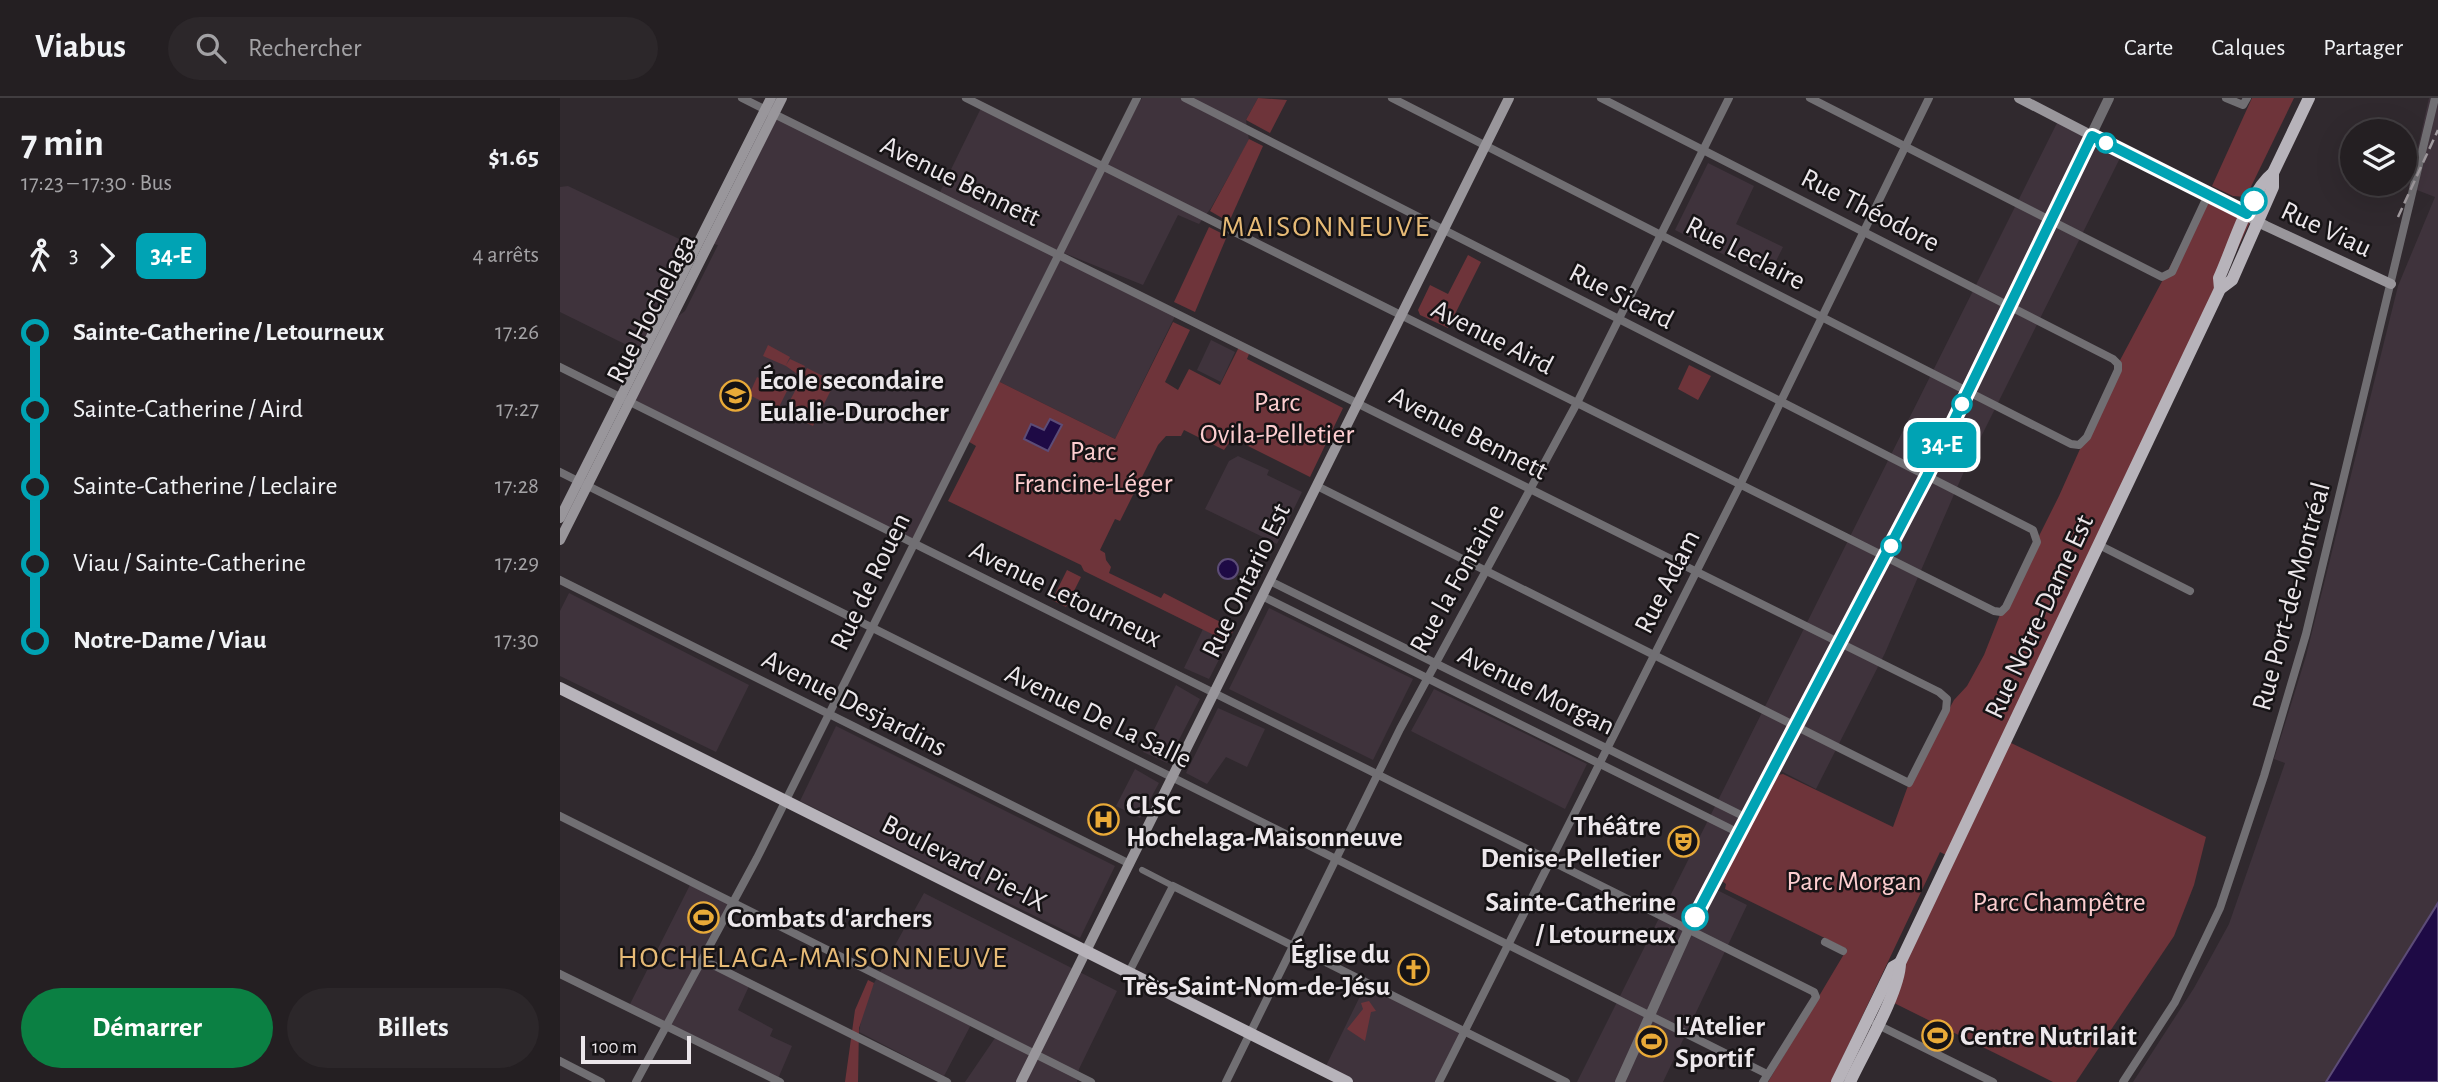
<!DOCTYPE html>
<html lang="fr">
<head>
<meta charset="utf-8">
<style>
  body { margin:0; font-family:"Alegreya Sans",sans-serif; background:#2c272a; color:#f1f3f6; height:100vh; display:flex; flex-direction:column; font-size:26px; white-space:nowrap }
  * { box-sizing:border-box; margin:0 }
  p { font-size:23px; color:#a3a2a5 }
  .icon { flex:none; width:38px; height:38px; fill:none; stroke:currentColor; stroke-width:2; stroke-linecap:round; stroke-linejoin:round }
  .map { position:relative; flex:1; overflow:hidden }
  .panel { display:flex; flex-direction:column; background:#241f22; width:560px }
  .panel>* { flex:none }
  .badge { padding:0 14px; border-radius:10px; font-size:24px; line-height:46px }
  .fabs { position:absolute; left:1780px; top:21px; display:grid; gap:14px }
  .fabs a { display:grid; place-items:center; width:77px; height:77px; border-radius:50%; background:#241f22; box-shadow:0 7px 28px #0002,0 0 0 2px #413d40; font-size:35px }
  .scale { position:absolute; left:21px; bottom:18px; width:110px; box-sizing:border-box; padding-left:7px; border:4px solid #ece7eb; border-top:0; font-size:19px; line-height:24px; white-space:nowrap; color:#ece7eb; -webkit-text-stroke:5px #161315; paint-order:stroke }
  .map>.badge { position:absolute; translate:-50% -50%; box-shadow:0 0 0 4px #fff }
  .legs { display:flex; align-items:center; gap:10px; height:77px; padding:0 21px; font-size:23px }
  .legs p { margin-inline-start:auto }
  .head { display:flex; align-items:center; justify-content:space-between; height:119px; padding:0 21px }
  h1 { font-size:38px; font-weight:700; line-height:52px }
  .primary-button { display:flex; gap:14px; margin-top:auto; padding:14px 21px }
  .primary-button a { flex:1; height:80px; border-radius:42px; background:#0b8043; color:#fff; font-size:28px; font-weight:700; line-height:80px; text-align:center }
  .primary-button a+a { background:#2c272a; color:#f1f3f6 }
  ul { padding:0 21px; list-style:none }
  li { display:flex; align-items:center; gap:24px; height:77px; font-size:26px }
  li i { display:grid; place-items:center; width:10px; height:100%; margin:0 9px; background:currentColor }
  li i::after { content:''; width:18px; height:18px; margin:-9px; border:5px solid; border-radius:50%; background:#241f22 }
  li p { margin-inline-start:auto }
  li:first-child i { background:linear-gradient(#0000 50%,currentColor 0) }
  li:last-child i { background:linear-gradient(currentColor 50%,#0000 0) }
  header { display:flex; align-items:center; gap:42px; box-sizing:border-box; height:98px; padding:0 35px; background:#241f22; border-bottom:2px solid #413d40 }
  header strong { font-size:33px }
  nav { display:flex; gap:38px; margin-inline-start:auto; font-size:24px }
  .search { width:490px; height:63px; background:#2c272a; display:flex; align-items:center; gap:18px; box-sizing:border-box; padding:0 24px; border-radius:38px; color:#a3a2a5; font-size:26px }
  main { display:flex; flex:1; min-height:0 }
  .map>svg:first-child { display:block }
  .built { fill:#3f333c }
  .green { fill:#6e343a }
  .water { fill:#1e0a45; stroke:#5c4c77; stroke-width:2 }
  .lines { fill:none; stroke-linecap:round; stroke-linejoin:round }
  .pedestrian { stroke:#716f73; stroke-width:6 }
  .minor { stroke:#716f73; stroke-width:8 }
  .tertiary { stroke:#716f73; stroke-width:10 }
  .secondary { stroke:#99969b; stroke-width:10 }
  .primary { stroke:#b7b3ba; stroke-width:12 }
  .rail { stroke:#a19b9f; stroke-width:2.5; stroke-dasharray:10 5; stroke-linecap:butt }
  .line-1-casing { stroke:#fff; stroke-width:16 }
  .line-1 { stroke:#00a3b4; stroke-width:10 }
  .stop-1-dot { fill:#fff; stroke:#00a3b4; stroke-width:3.5 }
  .labels { text-anchor:middle; stroke-width:5; stroke-linejoin:round; paint-order:stroke }
  .street-label { font-size:28px; fill:#ece7eb; stroke:#161315 }
  .poi-label { font-size:28px; font-weight:bold; fill:#ece7eb; stroke:#161315; text-anchor:start }
  .park-label { font-size:28px; fill:#fdced0; stroke:#161315 }
  .stop-label { font-size:28px; font-weight:bold; fill:#ece7eb; stroke:#161315; text-anchor:end }
  .neighbourhood-label { font-size:30px; letter-spacing:2px; fill:#e6ba76; stroke:#161315 }
</style>
</head>
<body>
<header>
<strong>Viabus</strong>
<div class="search"><svg class="icon" aria-label="search" viewBox="0 0 24 24"><circle cx="10" cy="10" r="6"/><path d="M15 15l6 6"/></svg>Rechercher</div>
<nav><a>Carte</a><a>Calques</a><a>Partager</a></nav>
</header>
<main>
<section class="panel">
<div class="head"><div><h1>7 min</h1><p>17:23 – 17:30 · Bus</p></div><b>$1.65</b></div>
<div class="legs"><svg class="icon" aria-label="walk" viewBox="0 0 24 24"><circle cx="13" cy="4" r="2"/><path d="M13 8l-2 6 4 7M11 14l-3 7M7 12l3-4h3l4 4"/></svg>3<svg class="icon" aria-label="forward" viewBox="0 0 24 24"><path d="M9 5l7 7-7 7"/></svg><b class="badge" style="background:#00a3b4;color:#fff">34-E</b><p>4 arrêts</p></div>
<ul>
<li><i style="color:#00a3b4"></i><b>Sainte-Catherine / Letourneux</b><p>17:26</p></li>
<li><i style="color:#00a3b4"></i><span>Sainte-Catherine / Aird</span><p>17:27</p></li>
<li><i style="color:#00a3b4"></i><span>Sainte-Catherine / Leclaire</span><p>17:28</p></li>
<li><i style="color:#00a3b4"></i><span>Viau / Sainte-Catherine</span><p>17:29</p></li>
<li><i style="color:#00a3b4"></i><b>Notre-Dame / Viau</b><p>17:30</p></li>
</ul>
<div class="primary-button"><a>Démarrer</a><a>Billets</a></div>
</section>
<div class="map">
<svg width="1878" height="984" viewBox="0 0 1878 984">
  <rect width="100%" height="100%" fill="#30292e"/>
  <g class="built">
    <polygon points="582,0 698,0 686,22 689,42 651,110 639,126 618,117 583,187 472,142 616,216 555,341 436,282 354,444 68,304 109,225 125,213 158,147 149,145 214,16 378,98 422,8 543,69"/>
    <polygon points="1869,0 1878,0 1878,805 1766,984 1573,984 1634,890 1669,826 1725,665 1714,661 1746,558 1838,188 1875,99 1849,89"/>
    <polygon points="1499,21 1563,54 1406,369 1325,555 1256,691 1211,668 1149,788 1187,807 1103,984 1017,984"/>
    <polygon points="1148,65 1194,88 1176,126 1223,149 1208,179 1115,132"/>
    <polygon points="8,88 136,149 83,255 0,214 0,89"/>
    <polygon points="651,242 675,254 661,284 637,272"/>
    <polygon points="678,358 709,372 707,377 742,394 717,446 645,411 669,363"/>
    <polygon points="9,495 189,587 156,654 0,578 0,513"/>
    <polygon points="709,510 853,581 813,662 669,591"/>
    <polygon points="643,531 668,544 649,581 624,570"/>
    <polygon points="616,587 640,601 607,665 583,654"/>
    <polygon points="874,591 1027,666 1005,711 851,633"/>
    <polygon points="658,610 705,631 687,669 666,659 647,686 626,675"/>
    <polygon points="276,628 555,768 520,840 240,703"/>
    <polygon points="575,671 599,685 580,720 556,708"/>
    <polygon points="132,783 173,805 143,862 190,886 178,912 213,931 210,938 232,948 217,983 68,910"/>
    <polygon points="364,795 557,893 519,971 517,984 405,984 437,937 413,923 384,978 299,934 304,907 314,885"/>
    <polygon points="807,884 905,934 879,984 787,984 764,972"/>
  </g>
  <g class="green">
    <polygon points="698,0 727,2 710,35 686,22"/>
    <polygon points="1692,0 1734,0 1686,99 1673,98 1652,88"/>
    <polygon points="689,41 703,48 669,124 650,113"/>
    <polygon points="1648,97 1692,120 1390,759 1380,754 1271,984 1208,984 1287,851 1165,791 1166,786 1162,783 1162,778 1218,677 1223,676 1333,729 1349,685 1394,602 1407,588 1424,557 1441,514 1499,398 1558,266"/>
    <polygon points="649,129 667,138 635,214 614,204"/>
    <polygon points="908,157 921,164 888,230 860,217 858,212 870,187 888,196"/>
    <polygon points="613,224 630,232 605,284 618,292 629,271 660,287 681,245 691,251 687,261 783,310 750,379 678,343 669,345 664,352 624,332 621,338 606,338 598,347 560,423 555,421 540,452 545,455 546,462 551,469 549,475 601,500 604,495 674,531 668,544 524,473 521,467 388,403 416,348 406,342 436,282 555,341"/>
    <polygon points="208,247 230,259 226,267 230,261 245,268 240,278 226,268 203,258"/>
    <polygon points="1129,267 1151,278 1138,302 1118,291"/>
    <polygon points="247,270 275,284 253,328 224,314"/>
    <polygon points="197,279 227,293 218,311 189,297"/>
    <polygon points="507,472 521,479 506,509 492,502"/>
    <polygon points="1449,644 1646,739 1634,787 1614,838 1516,984 1493,984 1324,900"/>
    <polygon points="308,882 314,885 299,930 298,984 285,984 295,912"/>
    <polygon points="809,903 816,913 811,914 805,943 787,931 803,911 801,905"/>
  </g>
  <g class="water">
    <polygon points="490,321 502,327 488,353 464,341 471,326 484,332"/>
    <circle cx="668" cy="471" r="10"/>
    <polygon points="1878,805 1878,984 1766,984"/>
  </g>
  <g class="lines">
    <polyline class="pedestrian" points="582,772 613,788"/>
    <g class="minor">
      <polyline points="182,0 1379,594 1387,601 1386,612 1349,685 757,388"/>
      <polyline points="406,0 1434,513 1441,514 1446,509 1477,444 1473,432 625,0"/>
      <polyline points="832,0 1511,346 1519,347 1527,339 1558,272 1558,266 1553,261 1041,0"/>
      <polyline points="1250,0 1602,179 1612,174 1648,97"/>
      <polyline points="1666,0 1683,7 1687,0"/>
      <polyline points="0,269 1254,894 1256,899 1203,984"/>
      <polyline points="0,374 1207,976"/>
      <polyline points="1539,447 1630,493"/>
      <polyline points="0,482 570,766"/>
      <polyline points="710,483 1187,720"/>
      <polyline points="702,498 1179,735"/>
      <polyline points="0,718 531,984"/>
      <polyline points="1265,844 1283,853"/>
      <polyline points="143,862 387,984"/>
      <polyline points="569,874 613,788 1006,984"/>
      <polyline points="0,876 220,984"/>
      <polyline points="1316,926 1433,984"/>
      <polyline points="0,963 41,984"/>
      <polyline points="76,984 197,760 577,0"/>
      <polyline points="666,984 840,631 1017,305 1169,0"/>
      <polyline points="879,984 1180,387 1369,0"/>
      <polyline points="1563,984 1615,904 1660,810 1704,678 1746,536 1875,0"/>
    </g>
    <polyline class="tertiary" points="1060,984 1131,826 1367,378 1549,0"/>
    <g class="secondary">
      <polyline points="1459,0 1706,128 1831,186"/>
      <polyline points="0,420 211,0"/>
      <polyline points="0,442 222,0"/>
      <polyline points="461,984 949,0"/>
    </g>
    <g class="primary">
      <path d="M1660 191 1659 180C1673 150 1688 95 1713 75L1749 0"/>
      <polyline points="0,590 787,984"/>
      <polyline points="1277,984 1333,869 1340,865"/>
      <path d="M1290 984C1303 956 1340 893 1340 865L1660 191 1672 182 1713 89V75"/>
    </g>
    <polyline class="rail" points="1838,119 1878,32"/>
  </g>
  <g class="lines">
    <defs>
      <polyline id="line-1" points="1135,819 1367,378 1532,38 1687,116 1694,103"/>
    </defs>
    <use href="#line-1" class="line-1-casing"/>
    <use href="#line-1" class="line-1"/>
  </g>
  <defs>
    <symbol id="school-ring" viewBox="-11 -11 22 22"><circle r="9.5" fill="#161315" stroke="#e9aa38" stroke-width="1.5"/><path d="M0-5L7-2L0 1L-7-2ZM-4 1L0 2.5L4 1V4Q0 6-4 4Z" fill="#e9aa38"/></symbol>
    <symbol id="hospital-ring" viewBox="-11 -11 22 22"><circle r="9.5" fill="#161315" stroke="#e9aa38" stroke-width="1.5"/><path d="M-5-5h3v3.5h4V-5h3V5h-3V1.5h-4V5h-3Z" fill="#e9aa38"/></symbol>
    <symbol id="theatre-ring" viewBox="-11 -11 22 22"><circle r="9.5" fill="#161315" stroke="#e9aa38" stroke-width="1.5"/><path d="M-5-5.5Q0-4 5-5.5V0Q5 5 0 6Q-5 5-5 0ZM-3.3-2.5H-1v1.5H-3.3ZM1-2.5H3.3v1.5H1ZM-2.8 1Q0 5.5 2.8 1Z" fill="#e9aa38"/></symbol>
    <symbol id="stadium-ring" viewBox="-11 -11 22 22"><circle r="9.5" fill="#161315" stroke="#e9aa38" stroke-width="1.5"/><path d="M0-5a6.5 5 0 1 0 0 10a6.5 5 0 1 0 0-10ZM-3.5-1.8h7v3.6h-7Z" fill="#e9aa38"/></symbol>
    <symbol id="church-ring" viewBox="-11 -11 22 22"><circle r="9.5" fill="#161315" stroke="#e9aa38" stroke-width="1.5"/><path d="M-1.2-6h2.4v3.5h3.3v2.4h-3.3V6h-2.4V-.1h-3.3v-2.4h3.3Z" fill="#e9aa38"/></symbol>
  </defs>
  <g fill-rule="evenodd">
    <use href="#school-ring" x="158" y="280" width="35" height="35"/>
    <use href="#hospital-ring" x="526" y="704" width="35" height="35"/>
    <use href="#theatre-ring" x="1106" y="726" width="35" height="35"/>
    <use href="#stadium-ring" x="126" y="802" width="35" height="35"/>
    <use href="#church-ring" x="836" y="854" width="35" height="35"/>
    <use href="#stadium-ring" x="1360" y="920" width="35" height="35"/>
    <use href="#stadium-ring" x="1074" y="926" width="35" height="35"/>
  </g>
  <g class="stop-1-dot">
    <circle cx="1546" cy="45" r="9"/>
    <circle cx="1694" cy="103" r="12"/>
    <circle cx="1402" cy="306" r="9"/>
    <circle cx="1331" cy="448" r="9"/>
    <circle cx="1135" cy="819" r="12"/>
  </g>
  <g class="labels">
    <g class="street-label">
      <text transform="translate(401 82) rotate(26)" y="10">Avenue Bennett</text>
      <text transform="translate(1311 111) rotate(27)" y="10">Rue Théodore</text>
      <text transform="translate(1767 130) rotate(25)" y="10">Rue Viau</text>
      <text transform="translate(1186 154) rotate(27)" y="10">Rue Leclaire</text>
      <text transform="translate(1062 197) rotate(27)" y="10">Rue Sicard</text>
      <text transform="translate(90 210) rotate(-63)" y="10">Rue Hochelaga</text>
      <text transform="translate(933 238) rotate(27)" y="10">Avenue Aird</text>
      <text transform="translate(909 334) rotate(27)" y="10">Avenue Bennett</text>
      <text transform="translate(896 480) rotate(-61)" y="10">Rue la Fontaine</text>
      <text transform="translate(685 482) rotate(-64)" y="10">Rue Ontario Est</text>
      <text transform="translate(309 483) rotate(-64)" y="10">Rue de Rouen</text>
      <text transform="translate(1106 483) rotate(-63)" y="10">Rue Adam</text>
      <text transform="translate(506 495) rotate(26)" y="10">Avenue Letourneux</text>
      <text transform="translate(1730 498) rotate(-75)" y="10">Rue Port-de-Montréal</text>
      <text transform="translate(1478 518) rotate(-65)" y="10">Rue Notre-Dame Est</text>
      <text transform="translate(977 591) rotate(26)" y="10">Avenue Morgan</text>
      <text transform="translate(295 604) rotate(27)" y="10">Avenue Desjardins</text>
      <text transform="translate(539 617) rotate(26)" y="10">Avenue De La Salle</text>
      <text transform="translate(405 764) rotate(27)" y="10">Boulevard Pie-IX</text>
    </g>
    <g class="poi-label">
      <text x="199" y="291">École secondaire<tspan x="199" dy="32">Eulalie-Durocher</tspan></text>
      <text x="566" y="716">CLSC<tspan x="566" dy="32">Hochelaga-Maisonneuve</tspan></text>
      <text x="1101" y="737" text-anchor="end">Théâtre<tspan x="1101" dy="32">Denise-Pelletier</tspan></text>
      <text x="167" y="829">Combats d'archers</text>
      <text x="830" y="865" text-anchor="end">Église du<tspan x="830" dy="32">Très-Saint-Nom-de-Jésu</tspan></text>
      <text x="1115" y="937">L'Atelier<tspan x="1115" dy="32">Sportif</tspan></text>
      <text x="1400" y="947">Centre Nutrilait</text>
    </g>
    <g class="park-label">
      <text x="717" y="313">Parc<tspan x="717" dy="32">Ovila-Pelletier</tspan></text>
      <text x="533" y="362">Parc<tspan x="533" dy="32">Francine-Léger</tspan></text>
      <text x="1294" y="792">Parc Morgan</text>
      <text x="1499" y="813">Parc Champêtre</text>
    </g>
    <g class="stop-label">
      <text x="1116" y="813">Sainte-Catherine<tspan x="1116" dy="32">/ Letourneux</tspan></text>
    </g>
    <g class="neighbourhood-label">
      <text x="766" y="138">MAISONNEUVE</text>
      <text x="253" y="869">HOCHELAGA-MAISONNEUVE</text>
    </g>
  </g>
</svg>
<div class="fabs">
<a><svg class="icon" aria-label="layers" viewBox="0 0 24 24"><path d="M12 4l9 5-9 5-9-5zM3 14l9 5 9-5"/></svg></a>
</div>
<div class="scale">100 m</div>
<b class="badge" style="left:1382px;top:347px;background:#00a3b4;color:#fff">34-E</b>
</div>
</main>
</body>
</html>
